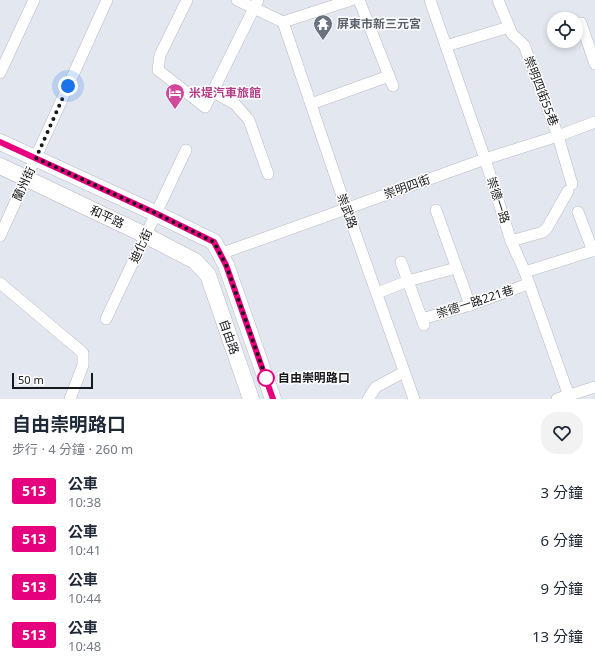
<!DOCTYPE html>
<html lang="zh-TW">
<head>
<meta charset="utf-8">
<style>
  body { margin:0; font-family:"Noto Sans","Noto Sans TC",sans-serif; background:#f2f2f3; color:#1f2937; height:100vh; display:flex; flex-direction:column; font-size:15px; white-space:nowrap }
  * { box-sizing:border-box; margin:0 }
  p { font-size:13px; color:#747a83 }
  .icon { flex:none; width:22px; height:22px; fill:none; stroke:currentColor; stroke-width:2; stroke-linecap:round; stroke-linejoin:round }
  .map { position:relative; height:399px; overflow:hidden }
  .sheet { display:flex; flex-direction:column; background:#fff; flex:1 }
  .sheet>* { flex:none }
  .badge { padding:0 8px; border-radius:3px; font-size:14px; line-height:26px }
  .fabs { position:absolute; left:547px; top:12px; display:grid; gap:8px }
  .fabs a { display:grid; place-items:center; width:36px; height:36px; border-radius:50%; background:#fff; box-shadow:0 2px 6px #0003; font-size:20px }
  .scale { position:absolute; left:12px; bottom:10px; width:81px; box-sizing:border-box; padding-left:4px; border:2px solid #18191c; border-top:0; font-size:11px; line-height:14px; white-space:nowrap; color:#18191c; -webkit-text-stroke:3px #fff; paint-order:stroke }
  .you { position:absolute; width:20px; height:20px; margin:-10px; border:3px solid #fff; border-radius:50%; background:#1a73e8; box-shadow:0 0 0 6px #1a73e833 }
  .map>.badge { position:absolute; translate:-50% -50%; box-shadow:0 0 0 2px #fff }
  .round { display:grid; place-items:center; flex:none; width:42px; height:42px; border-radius:16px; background:#f2f2f3 }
  .overview { display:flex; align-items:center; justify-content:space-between; height:68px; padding:0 12px }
  h1 { font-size:19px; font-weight:700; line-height:30px }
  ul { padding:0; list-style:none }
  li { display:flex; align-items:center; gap:12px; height:48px; padding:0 12px }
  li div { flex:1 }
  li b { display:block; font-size:15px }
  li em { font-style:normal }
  li .badge { min-width:44px; font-weight:700; text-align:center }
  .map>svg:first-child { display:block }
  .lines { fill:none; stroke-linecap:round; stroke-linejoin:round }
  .street-casing { stroke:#b7bac3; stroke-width:12 }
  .secondary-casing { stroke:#b7bac3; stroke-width:17 }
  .street { stroke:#fff; stroke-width:11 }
  .secondary { stroke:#fff; stroke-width:16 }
  .line-casing { stroke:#fff; stroke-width:9 }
  .line { stroke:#e6007e; stroke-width:6 }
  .walk { stroke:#18191c; stroke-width:4; stroke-dasharray:0 7.2 }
  .stop-dot { fill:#fff; stroke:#e6007e; stroke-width:2 }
  .labels { text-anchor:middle; stroke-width:3; stroke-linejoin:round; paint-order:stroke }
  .worship-label { font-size:12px; font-weight:bold; fill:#5b616d; stroke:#fff; text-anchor:start }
  .street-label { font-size:12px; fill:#18191c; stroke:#fff }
  .hotel-label { font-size:12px; font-weight:bold; fill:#b23c85; stroke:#fff; text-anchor:start }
  .stop-label { font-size:12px; font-weight:bold; fill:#18191c; stroke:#fff; text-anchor:start }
</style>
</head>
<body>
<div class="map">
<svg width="595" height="399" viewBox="0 0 595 399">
  <rect width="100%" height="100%" fill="#e3e7f0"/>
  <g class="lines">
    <defs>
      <g id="street">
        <polyline points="187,0 160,55 158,70 205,107 258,0"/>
        <polyline points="237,0 283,22 351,0"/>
        <polyline points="359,0 393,86"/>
        <polyline points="430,0 485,159 511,241 525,272 570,399"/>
        <polyline points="498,0 512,34 524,45 558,136 572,184"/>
        <polyline points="283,22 341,193 414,399"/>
        <polyline points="581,23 595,64"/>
        <polyline points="446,46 509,27"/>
        <polyline points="0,73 34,0"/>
        <polyline points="213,92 235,104 249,120 268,174"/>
        <polyline points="311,104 389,76"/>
        <polyline points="436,210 470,305"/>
        <polyline points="578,212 593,251"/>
        <polyline points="0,236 107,0"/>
        <polyline points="511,241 543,232 547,228 568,191"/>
        <polyline points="220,254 485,159 558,136 595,122"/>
        <polyline points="401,262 424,325"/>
        <polyline points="525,272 595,250"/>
        <polyline points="0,283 83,353 83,365 70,399"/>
        <polyline points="377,293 408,281 456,268"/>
        <polyline points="106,319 186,150"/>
        <polyline points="422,319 470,305 528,284"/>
        <polyline points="368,399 376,387 404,372"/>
        <polyline points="557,399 595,387"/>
      </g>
      <g id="secondary">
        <polyline points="0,142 155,213 214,242 226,265 273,399"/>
        <polyline points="0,166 145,235 195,261 208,275 251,399"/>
      </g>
    </defs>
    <use href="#street" class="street-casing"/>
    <use href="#secondary" class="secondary-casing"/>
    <use href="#street" class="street"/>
    <use href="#secondary" class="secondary"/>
  </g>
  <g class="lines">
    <defs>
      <polyline id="line" points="0,142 155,213 214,242 226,265 273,399"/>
    </defs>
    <use href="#line" class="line-casing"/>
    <use href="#line" class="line"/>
    <polyline class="walk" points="68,86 36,158 155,213 214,242 226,265 266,378"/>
  </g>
  <defs>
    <symbol id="temple-pin" viewBox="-11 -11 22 30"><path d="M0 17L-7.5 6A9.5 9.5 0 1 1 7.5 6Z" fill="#6b7280" stroke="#fff"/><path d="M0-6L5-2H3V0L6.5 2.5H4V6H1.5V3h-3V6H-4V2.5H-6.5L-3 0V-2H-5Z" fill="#fff"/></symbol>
    <symbol id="hotel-pin" viewBox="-11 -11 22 30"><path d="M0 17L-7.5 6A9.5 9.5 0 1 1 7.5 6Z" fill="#d1479c" stroke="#fff"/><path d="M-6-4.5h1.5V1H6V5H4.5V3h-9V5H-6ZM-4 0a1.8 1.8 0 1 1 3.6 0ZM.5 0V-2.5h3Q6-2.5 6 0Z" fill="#fff"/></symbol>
  </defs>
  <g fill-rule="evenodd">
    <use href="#temple-pin" x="312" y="13" width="22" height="30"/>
    <use href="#hotel-pin" x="164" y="82" width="22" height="30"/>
  </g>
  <circle class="stop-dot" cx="266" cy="378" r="8"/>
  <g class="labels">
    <g class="worship-label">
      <text x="337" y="28">屏東市新三元宮</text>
    </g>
    <g class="street-label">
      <text transform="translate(541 91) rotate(69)" y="4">崇明四街55巷</text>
      <text transform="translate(24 184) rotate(-65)" y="4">蘭州街</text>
      <text transform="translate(407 187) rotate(-20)" y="4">崇明四街</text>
      <text transform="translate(498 200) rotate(72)" y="4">崇德一路</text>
      <text transform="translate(347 211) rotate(70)" y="4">崇武路</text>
      <text transform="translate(107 217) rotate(25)" y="4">和平路</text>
      <text transform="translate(141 246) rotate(-65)" y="4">迪化街</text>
      <text transform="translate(475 302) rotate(-18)" y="4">崇德一路221巷</text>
      <text transform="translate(229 337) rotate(71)" y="4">自由路</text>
    </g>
    <g class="hotel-label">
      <text x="189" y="97">米堤汽車旅館</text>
    </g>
    <g class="stop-label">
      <text x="278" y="382">自由崇明路口</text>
    </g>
  </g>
</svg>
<div class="fabs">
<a><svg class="icon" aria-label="locate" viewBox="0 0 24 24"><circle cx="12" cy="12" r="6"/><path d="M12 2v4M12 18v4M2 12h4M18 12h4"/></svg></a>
</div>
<div class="scale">50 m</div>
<div class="you" style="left:68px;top:86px"></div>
</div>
<section class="sheet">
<div class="overview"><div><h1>自由崇明路口</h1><p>步行 · 4 分鐘 · 260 m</p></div><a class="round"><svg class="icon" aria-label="heart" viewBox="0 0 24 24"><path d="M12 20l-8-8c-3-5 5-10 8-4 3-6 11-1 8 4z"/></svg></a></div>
<ul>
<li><span class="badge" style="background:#e6007e;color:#fff">513</span><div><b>公車</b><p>10:38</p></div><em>3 分鐘</em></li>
<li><span class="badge" style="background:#e6007e;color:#fff">513</span><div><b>公車</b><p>10:41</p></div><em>6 分鐘</em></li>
<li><span class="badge" style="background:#e6007e;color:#fff">513</span><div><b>公車</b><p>10:44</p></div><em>9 分鐘</em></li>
<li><span class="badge" style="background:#e6007e;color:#fff">513</span><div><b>公車</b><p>10:48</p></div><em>13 分鐘</em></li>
</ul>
</section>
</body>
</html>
